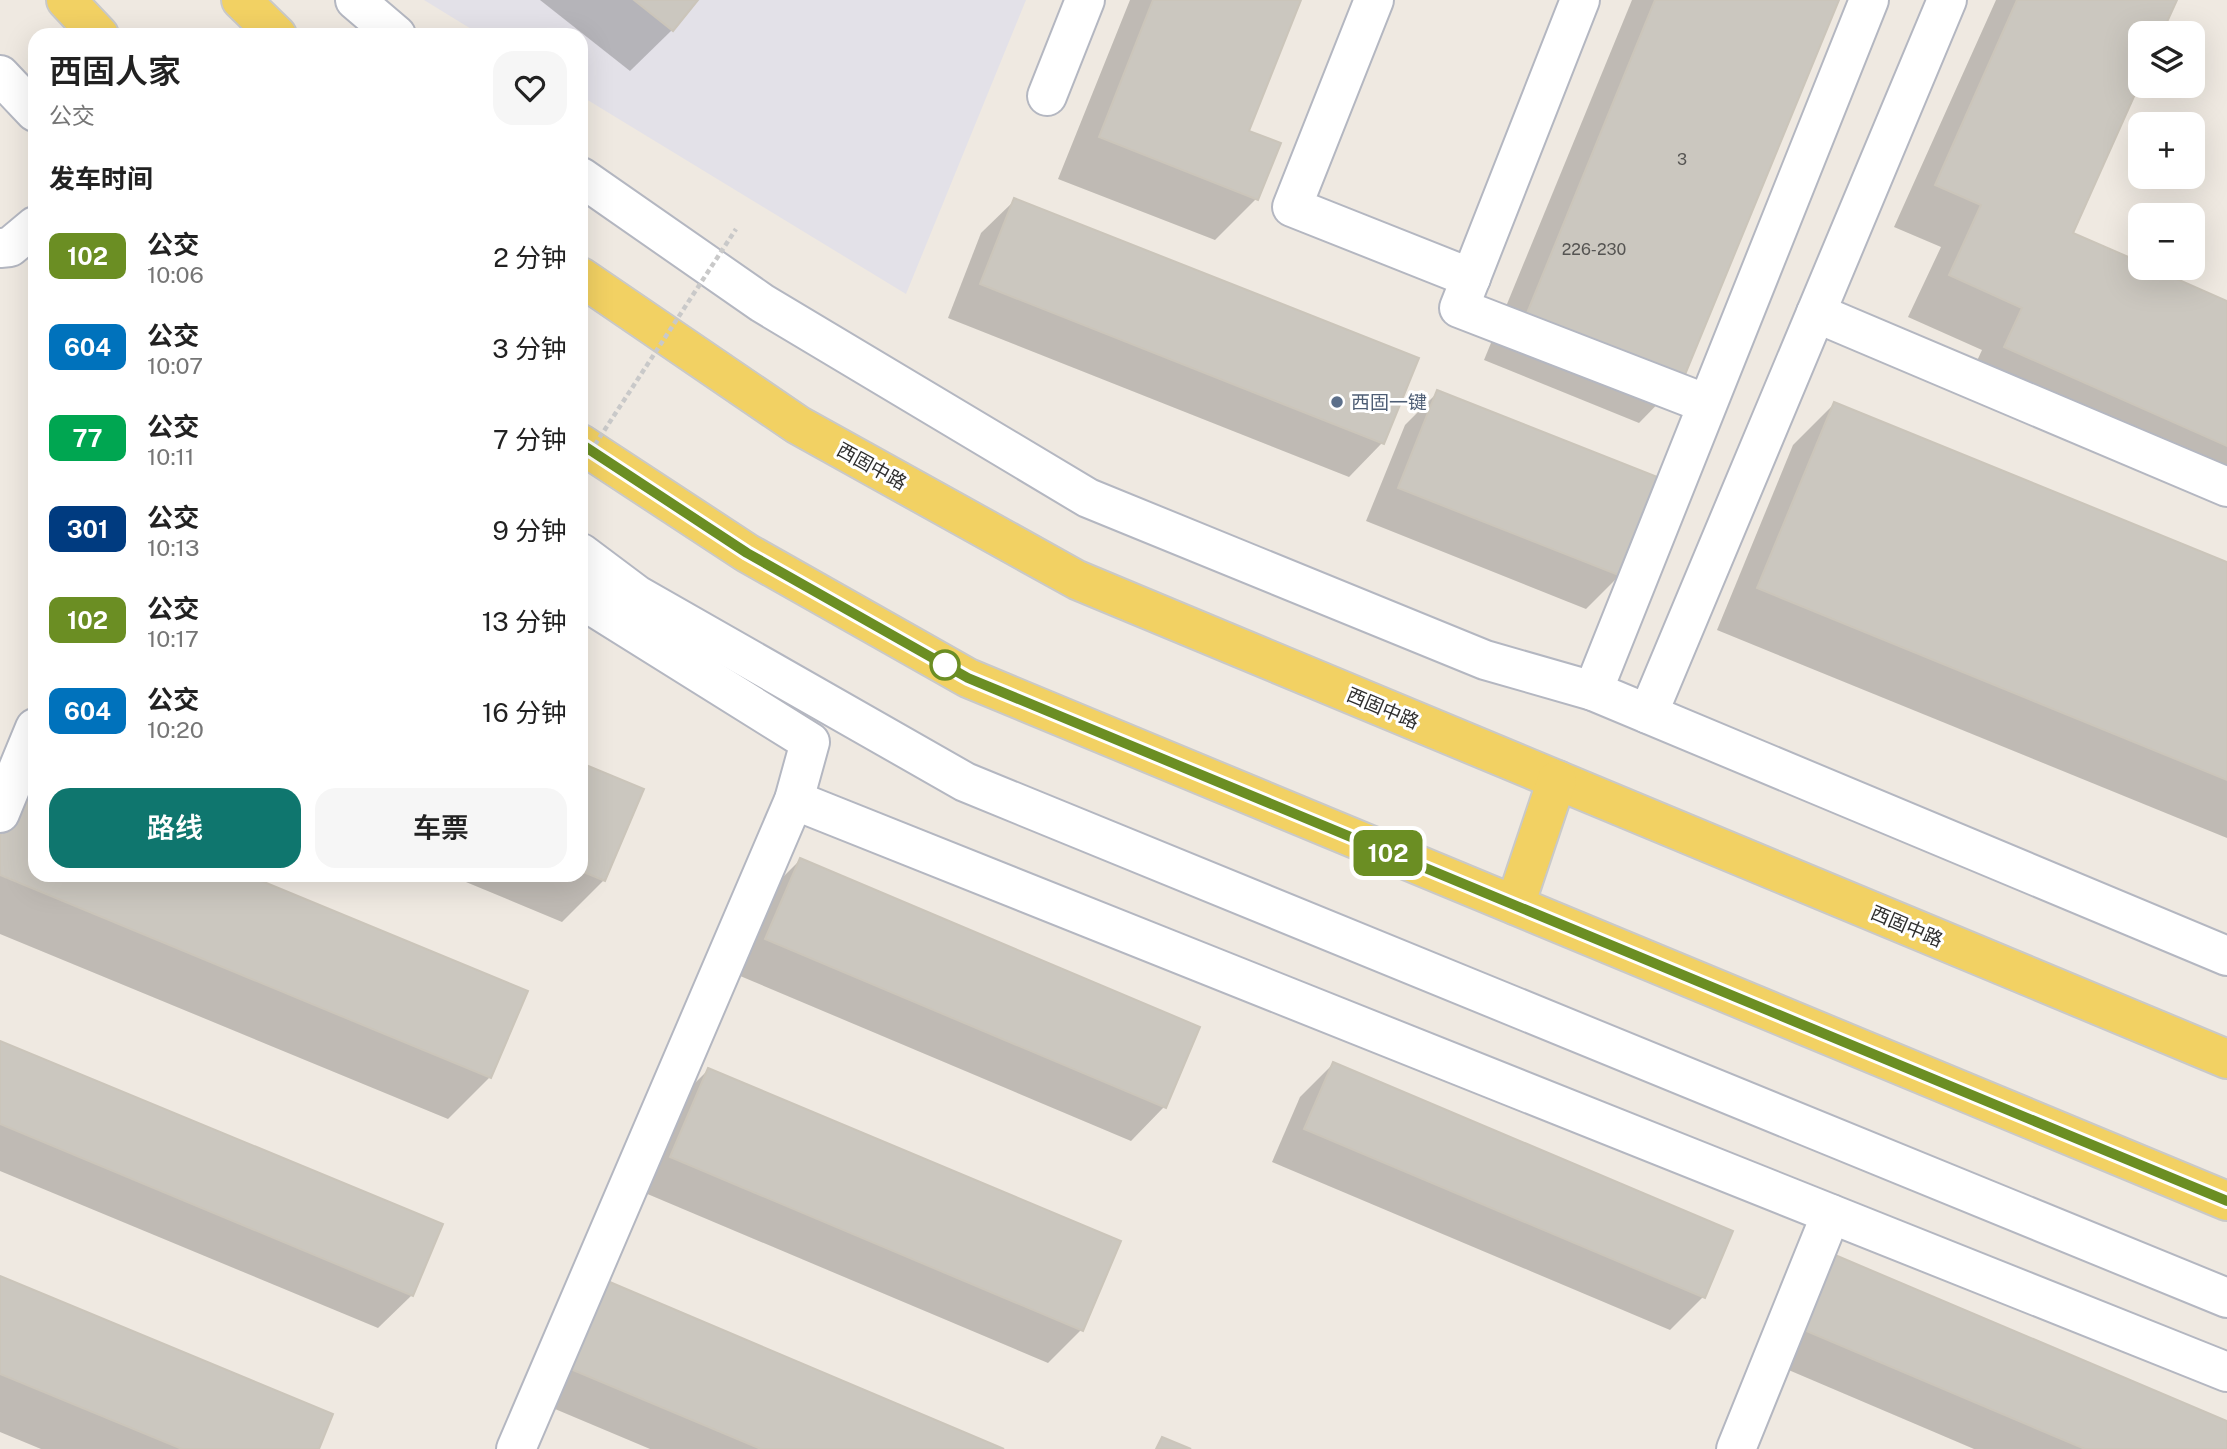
<!DOCTYPE html>
<html lang="zh">
<head>
<meta charset="utf-8">
<style>
  body { margin:0; font-family:"Public Sans","Noto Sans SC",sans-serif; background:#f6f6f6; color:#222; height:100vh; display:flex; flex-direction:column; font-size:26px; white-space:nowrap }
  * { box-sizing:border-box; margin:0 }
  p { font-size:23px; color:#767676 }
  .icon { flex:none; width:38px; height:38px; fill:none; stroke:currentColor; stroke-width:2; stroke-linecap:round; stroke-linejoin:round }
  .map { position:relative; flex:1; overflow:hidden }
  .panel { position:absolute; left:28px; top:28px; width:560px; height:854px; display:flex; flex-direction:column; background:#fff; border-radius:21px; box-shadow:0 7px 28px #0002 }
  .panel>* { flex:none }
  .badge { padding:0 14px; border-radius:10px; font-size:24px; line-height:46px }
  .fabs { position:absolute; left:2128px; top:21px; display:grid; gap:14px }
  .fabs a { display:grid; place-items:center; width:77px; height:77px; border-radius:14px; background:#fff; box-shadow:0 7px 28px #0002; font-size:35px }
  .map>.badge { position:absolute; translate:-50% -50%; box-shadow:0 0 0 4px #fff }
  h2 { padding:0 21px; font-size:26px; line-height:63px }
  .round { display:grid; place-items:center; flex:none; width:74px; height:74px; border-radius:21px; background:#f6f6f6 }
  .head { display:flex; align-items:center; justify-content:space-between; height:119px; padding:0 21px }
  h1 { font-size:33px; font-weight:600; line-height:52px }
  .cta { display:flex; gap:14px; margin-top:auto; padding:14px 21px }
  .cta a { flex:1; height:80px; border-radius:21px; background:#0f766e; color:#fff; font-size:28px; font-weight:600; line-height:80px; text-align:center }
  .cta a+a { background:#f6f6f6; color:#222 }
  ul { padding:0; list-style:none }
  li { display:flex; align-items:center; gap:21px; height:91px; padding:0 21px }
  li div { flex:1 }
  li b { display:block; font-size:26px }
  li em { font-style:normal }
  li .badge { min-width:77px; font-weight:700; text-align:center }
  .map>svg:first-child { display:block }
  .industrial { fill:#e3e1e8 }
  .shadow { fill:#0003 }
  .building { fill:#cbc7bf; stroke:#cbc5ba; stroke-width:2 }
  .lines { fill:none; stroke-linecap:round; stroke-linejoin:round }
  .minor-casing { stroke:#b4b7c1; stroke-width:42 }
  .major-casing { stroke:#c9c9c9; stroke-width:42 }
  .minor { stroke:#fff; stroke-width:38 }
  .major { stroke:#f2d163; stroke-width:38 }
  .path-bridge { stroke:#c9c9c9; stroke-width:4.5; stroke-dasharray:5 3.5; stroke-linecap:butt }
  .line-casing { stroke:#fff; stroke-width:16 }
  .line { stroke:#6b8e23; stroke-width:10 }
  .service-dot { fill:#5c6f8a; stroke:#fff; stroke-width:2.5 }
  .stop-dot { fill:#fff; stroke:#6b8e23; stroke-width:3.5 }
  .labels { text-anchor:middle; stroke-width:6; stroke-linejoin:round; paint-order:stroke }
  .number-label { font-size:16px; fill:#555452 }
  .service-label { font-size:19px; fill:#4e5e75; stroke:#fff; text-anchor:start }
  .street-label { font-size:19px; fill:#2e2e2e; stroke:#fff }
</style>
</head>
<body>
<div class="map">
<svg width="2227" height="1449" viewBox="0 0 2227 1449">
  <rect width="100%" height="100%" fill="#efe9e1"/>
  <polygon class="industrial" points="424,0 1026,0 906,294 581,96 581,35 481,35"/>
  <g class="shadow">
    <polygon points="540,0 695,0 672,30 630,71"/>
    <polygon points="1130,0 1300,0 1247,132 1256,199 1215,240 1058,179"/>
    <polygon points="1632,0 1837,0 1680,381 1639,423 1484,360"/>
    <polygon points="1996,0 2175,0 2160,33 2140,33 2140,79 2071,234 2140,264 2140,268 2148,268 2227,303 2227,506 1964,389 1982,350 1908,317 1941,247 1894,227"/>
    <polygon points="1015,200 1382,443 1349,477 948,318 981,233"/>
    <polygon points="1438,392 1620,575 1586,609 1366,521 1405,425"/>
    <polygon points="1834,404 2227,564 2227,838 1717,630 1793,445"/>
    <polygon points="581,765 604,880 562,922 449,875 581,875"/>
    <polygon points="35,789 35,875 243,875 490,1077 448,1119 0,934 0,807"/>
    <polygon points="800,860 1198,1028 1164,1107 1131,1141 733,973 767,893"/>
    <polygon points="0,1043 412,1295 378,1328 0,1171"/>
    <polygon points="1333,1064 1703,1297 1670,1330 1272,1162 1300,1097"/>
    <polygon points="708,1070 1081,1330 1048,1363 638,1190 675,1103"/>
    <polygon points="0,1278 317,1449 41,1449 0,1432"/>
    <polygon points="606,1282 999,1449 650,1449 536,1401"/>
    <polygon points="1802,1290 2227,1423 2227,1444 2225,1449 1974,1449 1772,1363"/>
  </g>
  <g class="building">
    <polygon points="634,0 698,0 673,31"/>
    <polygon points="1153,0 1301,0 1249,131 1281,143 1258,200 1099,137"/>
    <polygon points="1655,0 1839,0 1682,382 1525,318"/>
    <polygon points="2017,0 2177,0 2162,33 2140,33 2140,83 2073,233 2140,262 2140,268 2152,268 2227,301 2227,446 2004,347 2022,308 1949,275 1981,205 1935,185"/>
    <polygon points="1014,198 1419,358 1384,444 980,284"/>
    <polygon points="1437,390 1660,478 1621,576 1398,488"/>
    <polygon points="1834,402 2227,562 2227,780 1757,588"/>
    <polygon points="581,763 644,789 605,881 581,871"/>
    <polygon points="22,782 35,787 35,875 247,875 528,991 491,1078 0,875 0,836"/>
    <polygon points="800,858 1200,1027 1166,1108 765,939"/>
    <polygon points="0,1041 443,1224 413,1296 0,1124"/>
    <polygon points="1333,1062 1733,1231 1705,1298 1304,1129"/>
    <polygon points="708,1068 1121,1241 1083,1331 670,1157"/>
    <polygon points="1835,1255 2227,1421 2227,1449 2085,1449 1804,1330"/>
    <polygon points="0,1276 333,1414 319,1449 182,1449 0,1374"/>
    <polygon points="605,1280 1004,1449 761,1449 568,1368"/>
    <polygon points="1162,1437 1191,1449 1156,1449"/>
  </g>
  <g class="lines">
    <defs>
      <g id="minor">
        <polyline points="355,0 396,35"/>
        <polyline points="1374,0 1292,207 1471,278"/>
        <polyline points="1580,0 1459,308 1707,404"/>
        <polyline points="0,75 35,112"/>
        <polyline points="1047,96 1085,0"/>
        <polyline points="581,177 762,303 1088,498 1485,660 1593,691 2227,956"/>
        <polyline points="0,248 10,247 35,226"/>
        <polyline points="1816,313 2227,487"/>
        <polyline points="581,553 637,595 965,782 2227,1298"/>
        <polyline points="1593,691 1869,0"/>
        <polyline points="1648,714 1947,0"/>
        <polyline points="794,800 2227,1372"/>
        <polyline points="0,813 35,728"/>
        <polyline points="516,1449 794,800 810,742 581,599"/>
        <polyline points="1736,1449 1831,1214"/>
      </g>
      <g id="major">
        <polyline points="66,0 99,35"/>
        <polyline points="241,0 277,35"/>
        <polyline points="581,277 798,425 1077,580 2227,1059"/>
        <polyline points="581,444 747,553 968,678 2227,1201"/>
        <polyline points="1515,905 1557,780"/>
      </g>
    </defs>
    <use href="#minor" class="minor-casing"/>
    <use href="#major" class="major-casing"/>
    <use href="#minor" class="minor"/>
    <use href="#major" class="major"/>
    <polyline class="path-bridge" points="581,466 736,229"/>
  </g>
  <g class="lines">
    <defs>
      <polyline id="line" points="581,444 747,553 968,678 2227,1201"/>
    </defs>
    <use href="#line" class="line-casing"/>
    <use href="#line" class="line"/>
  </g>
  <circle class="service-dot" cx="1337" cy="402" r="7"/>
  <circle class="stop-dot" cx="945" cy="665" r="14"/>
  <g class="labels">
    <g class="number-label">
      <text x="1682" y="165">3</text>
      <text x="1594" y="255">226-230</text>
    </g>
    <g class="service-label">
      <text x="1351" y="409">西固一键</text>
    </g>
    <g class="street-label">
      <text transform="translate(872 466) rotate(29)" y="7">西固中路</text>
      <text transform="translate(1383 708) rotate(23)" y="7">西固中路</text>
      <text transform="translate(1907 926) rotate(23)" y="7">西固中路</text>
    </g>
  </g>
</svg>
<div class="fabs">
<a><svg class="icon" aria-label="layers" viewBox="0 0 24 24"><path d="M12 4l9 5-9 5-9-5zM3 14l9 5 9-5"/></svg></a>
<a>+</a>
<a>−</a>
</div>
<b class="badge" style="left:1388px;top:853px;background:#6b8e23;color:#fff">102</b>
<section class="panel">
<div class="head"><div><h1>西固人家</h1><p>公交</p></div><a class="round"><svg class="icon" aria-label="heart" viewBox="0 0 24 24"><path d="M12 20l-8-8c-3-5 5-10 8-4 3-6 11-1 8 4z"/></svg></a></div>
<h2>发车时间</h2>
<ul>
<li><span class="badge" style="background:#6b8e23;color:#fff">102</span><div><b>公交</b><p>10:06</p></div><em>2 分钟</em></li>
<li><span class="badge" style="background:#0072bc;color:#fff">604</span><div><b>公交</b><p>10:07</p></div><em>3 分钟</em></li>
<li><span class="badge" style="background:#00a651;color:#fff">77</span><div><b>公交</b><p>10:11</p></div><em>7 分钟</em></li>
<li><span class="badge" style="background:#003b80;color:#fff">301</span><div><b>公交</b><p>10:13</p></div><em>9 分钟</em></li>
<li><span class="badge" style="background:#6b8e23;color:#fff">102</span><div><b>公交</b><p>10:17</p></div><em>13 分钟</em></li>
<li><span class="badge" style="background:#0072bc;color:#fff">604</span><div><b>公交</b><p>10:20</p></div><em>16 分钟</em></li>
</ul>
<div class="cta"><a>路线</a><a>车票</a></div>
</section>
</div>
</body>
</html>
